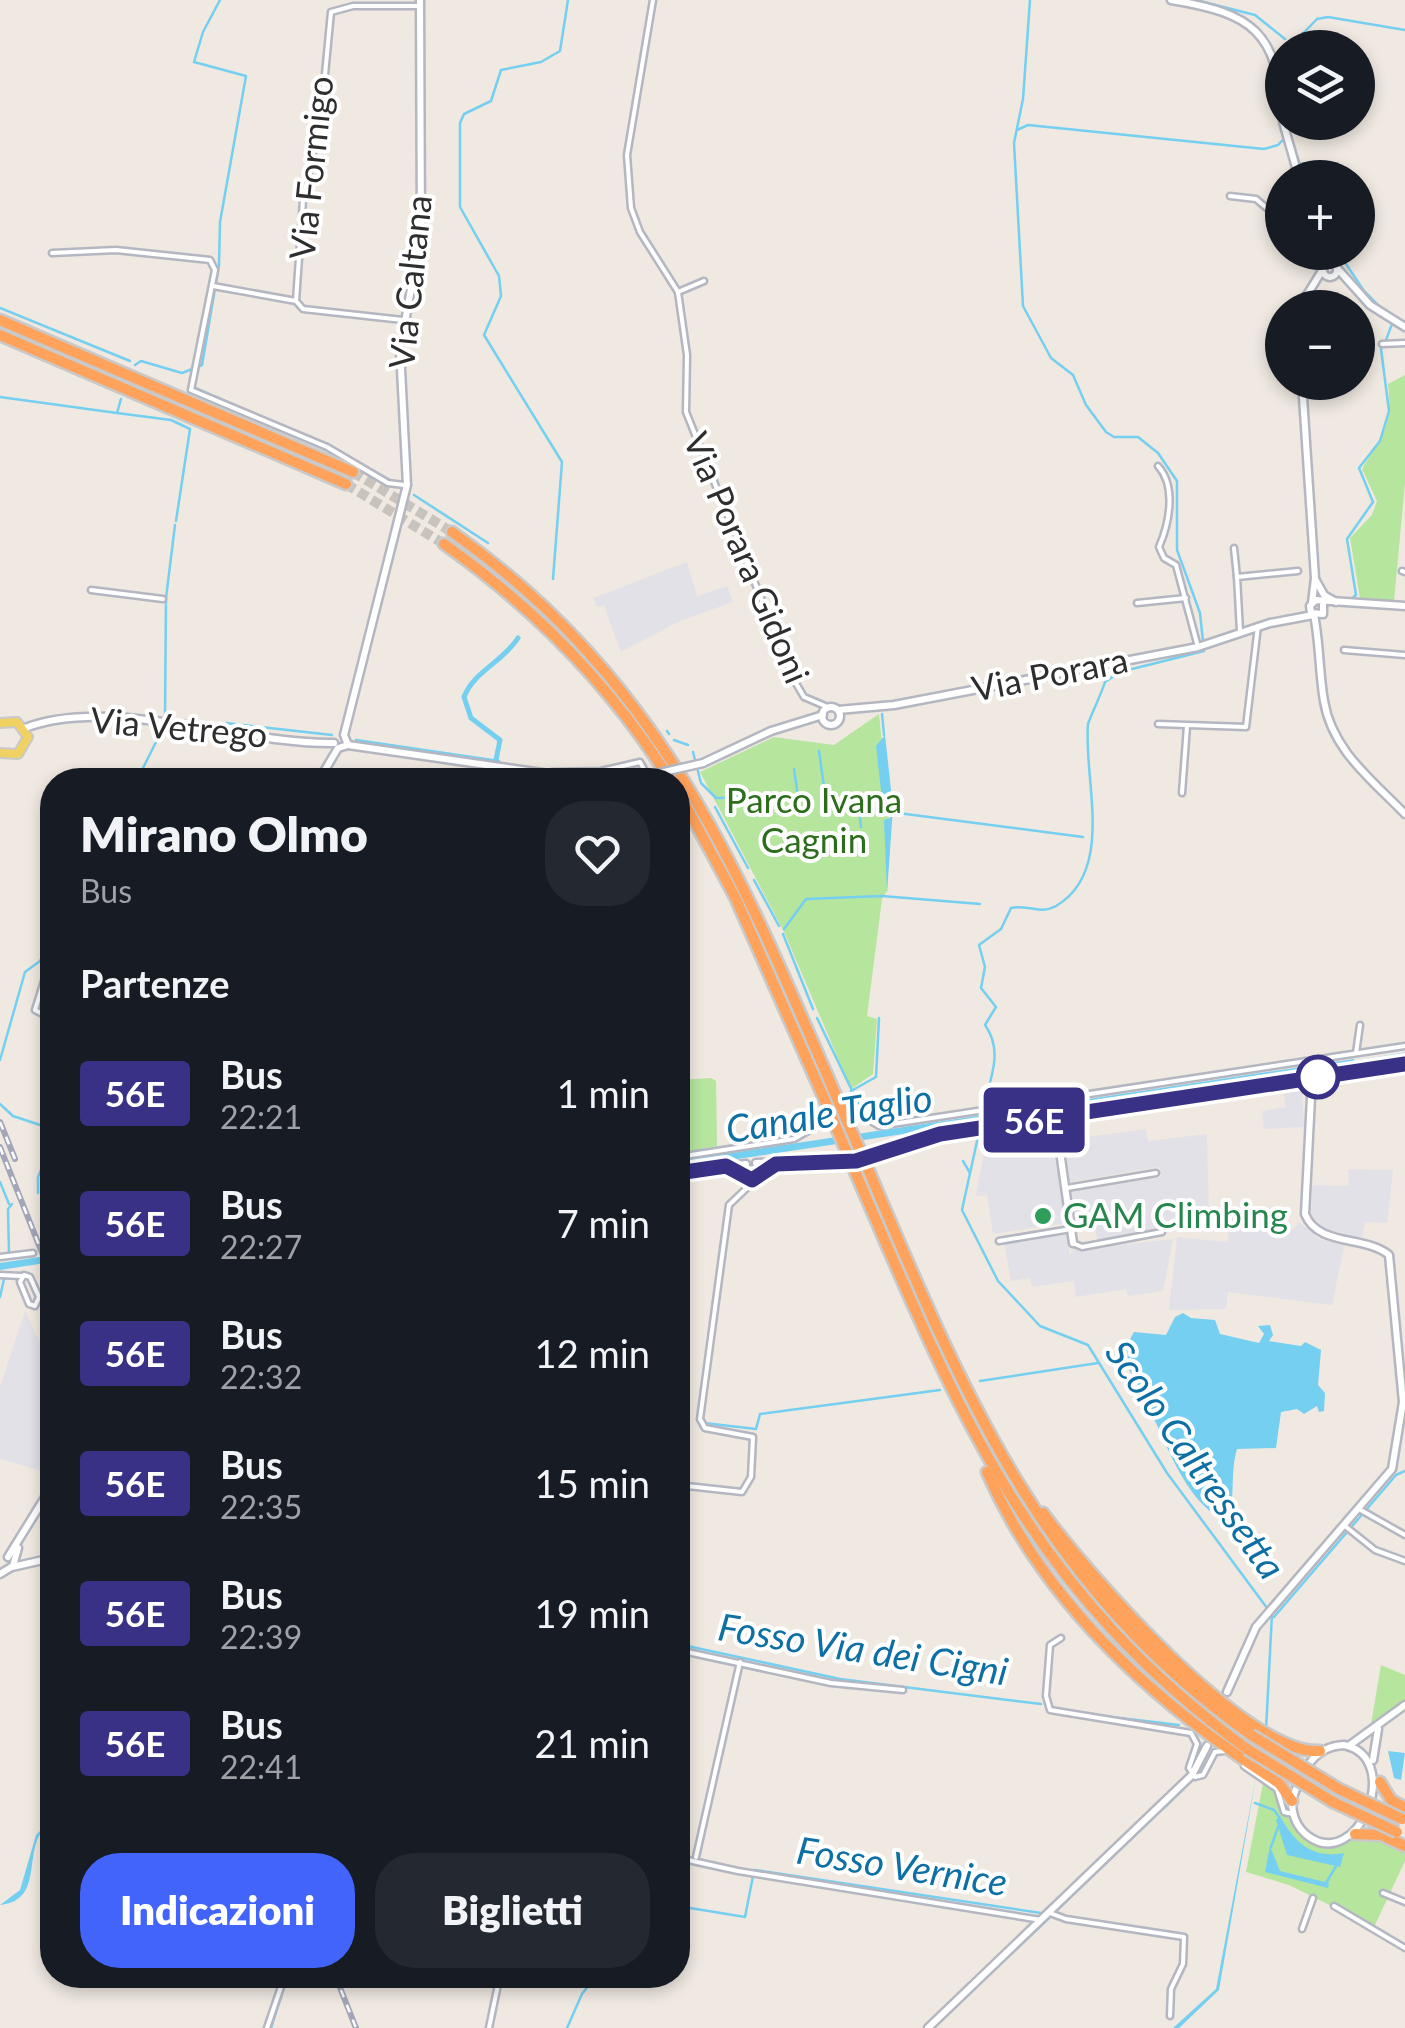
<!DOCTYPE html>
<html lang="it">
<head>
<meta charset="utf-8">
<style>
  body { margin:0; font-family:Lato,sans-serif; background:#242831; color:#f1f3f6; height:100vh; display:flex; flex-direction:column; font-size:38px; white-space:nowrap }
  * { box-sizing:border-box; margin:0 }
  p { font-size:32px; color:#9ea1a6 }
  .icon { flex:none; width:55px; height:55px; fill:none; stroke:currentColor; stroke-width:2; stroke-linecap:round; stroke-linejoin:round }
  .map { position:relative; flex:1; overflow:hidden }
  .panel { position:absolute; left:40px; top:768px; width:650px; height:1220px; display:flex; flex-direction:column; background:#171b24; border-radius:40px; box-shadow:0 5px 15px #0003 }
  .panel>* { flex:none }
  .badge { padding:0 20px; border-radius:8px; font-size:35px; line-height:65px }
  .fabs { position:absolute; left:1265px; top:30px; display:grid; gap:20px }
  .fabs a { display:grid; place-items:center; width:110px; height:110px; border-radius:50%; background:#171b24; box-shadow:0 5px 15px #0003; font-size:50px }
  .map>.badge { position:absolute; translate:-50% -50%; box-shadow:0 0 0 5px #fff }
  h2 { padding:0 40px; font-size:38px; line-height:90px }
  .round { display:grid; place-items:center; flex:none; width:105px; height:105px; border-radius:40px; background:#242831 }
  .head { display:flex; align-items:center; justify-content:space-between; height:170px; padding:0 40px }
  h1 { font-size:48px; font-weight:800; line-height:75px }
  .cta { display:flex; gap:20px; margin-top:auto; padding:20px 40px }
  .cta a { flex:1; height:115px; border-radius:40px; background:#4264fb; color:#fff; font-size:40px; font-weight:800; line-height:115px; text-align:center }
  .cta a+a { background:#242831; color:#f1f3f6 }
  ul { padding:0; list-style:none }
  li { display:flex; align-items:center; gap:30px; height:130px; padding:0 40px }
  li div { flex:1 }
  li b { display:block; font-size:38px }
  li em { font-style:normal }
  li .badge { min-width:110px; font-weight:700; text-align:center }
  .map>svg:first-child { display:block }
  .industrial { fill:#e3e1e8 }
  .green { fill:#b6e59e }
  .water { fill:#75cff0 }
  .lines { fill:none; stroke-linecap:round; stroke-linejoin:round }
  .stream { stroke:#75cff0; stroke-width:2.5 }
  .canal { stroke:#75cff0; stroke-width:5 }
  .street-tunnel { stroke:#c8c4bd; stroke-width:4; stroke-dasharray:4 2; stroke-linecap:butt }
  .secondary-tunnel { stroke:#c8c4bd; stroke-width:6; stroke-dasharray:6 3; stroke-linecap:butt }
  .highway-tunnel { stroke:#c8c4bd; stroke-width:10; stroke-dasharray:10 5; stroke-linecap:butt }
  .street-casing { stroke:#b4b7c1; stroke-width:9 }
  .secondary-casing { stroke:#b4b7c1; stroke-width:11 }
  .primary-casing { stroke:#c9c9c9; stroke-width:12 }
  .highway-casing { stroke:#c9c9c9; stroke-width:15 }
  .street { stroke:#fff; stroke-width:4 }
  .secondary { stroke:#fff; stroke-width:6 }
  .primary { stroke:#f2d163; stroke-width:8 }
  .highway { stroke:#ffa35c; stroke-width:10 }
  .rail-casing { stroke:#a3a6b8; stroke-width:6 }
  .rail { stroke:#fff; stroke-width:2.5; stroke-dasharray:8; stroke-linecap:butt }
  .secondary-bridge-casing { stroke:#b4b7c1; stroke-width:11; stroke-linecap:butt }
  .highway-bridge-casing { stroke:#c9c9c9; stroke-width:15; stroke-linecap:butt }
  .secondary-bridge { stroke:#fff; stroke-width:6 }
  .highway-bridge { stroke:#ffa35c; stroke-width:10 }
  .line-casing { stroke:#fff; stroke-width:22 }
  .line { stroke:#393185; stroke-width:15 }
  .stop-dot { fill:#fff; stroke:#393185; stroke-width:5 }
  .leisure-dot { fill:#2e9e5b; stroke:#fff; stroke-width:4 }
  .labels { text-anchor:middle; stroke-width:8; stroke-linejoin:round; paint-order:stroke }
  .street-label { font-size:35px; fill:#2e2e2e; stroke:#fff }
  .park-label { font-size:35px; fill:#2c6e1b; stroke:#fff }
  .leisure-label { font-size:35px; fill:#27864d; stroke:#fff; text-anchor:start }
  .water-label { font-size:38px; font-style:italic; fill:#0d6fa3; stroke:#fff }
</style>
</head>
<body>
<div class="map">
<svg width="1405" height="2028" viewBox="0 0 1405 2028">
  <rect width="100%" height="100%" fill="#efe9e1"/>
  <g class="industrial">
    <polygon points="687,562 697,596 727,586 733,602 680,621 621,652 604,605 597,607 593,598"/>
    <polygon points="1302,1089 1304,1127 1264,1129 1262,1111 1285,1107 1284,1094"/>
    <polygon points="1146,1129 1148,1141 1207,1134 1209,1221 1166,1228 1164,1216 1157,1217 1158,1229 1098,1241 1095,1228 1077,1231 1071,1192 1161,1177 1159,1167 1070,1182 1064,1140"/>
    <polygon points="1053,1142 1065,1223 993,1234 987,1195 976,1196 984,1152"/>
    <polygon points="1349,1169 1393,1170 1387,1223 1365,1222 1362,1239 1324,1228 1311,1214 1312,1185 1348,1186"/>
    <polygon points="1231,1213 1294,1229 1299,1222 1320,1239 1344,1245 1332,1305 1228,1292 1226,1309 1169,1310 1177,1237 1227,1242"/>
    <polygon points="1066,1233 1070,1255 1073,1250 1173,1239 1163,1291 1128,1296 1126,1289 1076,1297 1074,1281 1032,1287 1030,1278 1011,1281 1004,1242"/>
    <polygon points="25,1311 40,1343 52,1357 52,1474 0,1459 0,1387"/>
  </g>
  <g class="green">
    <path d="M1405 375V483L1394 601 1360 598 1350 538 1372 515 1377 501 1362 469C1382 435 1393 427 1388 384Z"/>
    <polygon points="879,714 889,809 887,891 882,899 867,1016 877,1019 873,1074 851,1089 785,934 700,772 774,737 834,745"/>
    <polygon points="711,1078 716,1081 717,1146 686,1152 678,1148 679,1080"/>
    <polygon points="1381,1665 1405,1675 1405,1703 1370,1730"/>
    <path d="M1265 1773C1297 1801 1285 1821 1325 1845L1364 1835 1405 1845V1861L1374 1927 1289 1885 1246 1872Z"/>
  </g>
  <g class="water">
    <polygon points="885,735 893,808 887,893 884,820 890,818 890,809 882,799 876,746"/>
    <polygon points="1354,1059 1355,1066 678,1168 678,1161"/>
    <polygon points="52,1255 52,1262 0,1270 0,1263"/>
    <path d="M1183 1313 1191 1318 1215 1320 1220 1334 1259 1343 1264 1334 1258 1326 1270 1325 1273 1335 1269 1341 1301 1346 1305 1342 1321 1350 1318 1385 1325 1393 1324 1411 1319 1412 1317 1406 1304 1414 1297 1409 1281 1412 1276 1448 1237 1449C1229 1477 1237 1499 1226 1522 1169 1492 1158 1401 1120 1358L1134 1332 1166 1335 1175 1317Z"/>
    <polygon points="1388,1751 1405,1753 1401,1780 1394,1778"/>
    <polygon points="1256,1777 1219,1990 1179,2028 1173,2028 1216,1989"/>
    <path d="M1280 1816C1295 1843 1312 1859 1344 1853L1340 1867 1287 1855 1276 1820Z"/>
    <path d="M52 1819C50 1828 42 1829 38 1838 27 1864 39 1901 0 1905L20 1890 36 1835Z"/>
    <polygon points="1270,1846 1280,1871 1329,1883 1328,1888 1265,1872"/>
  </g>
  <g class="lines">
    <g class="stream">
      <polyline points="1196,0 1255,15 1285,39"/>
      <polyline points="1289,48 1317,19 1328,17 1405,30"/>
      <polyline points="1017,130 1028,125 1264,149 1278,145 1292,130 1291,122"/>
      <polyline points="1294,146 1304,178"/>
      <polyline points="1338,252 1364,291 1383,310"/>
      <polyline points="0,308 130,361"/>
      <polyline points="1386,340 1392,324"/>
      <polyline points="135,365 141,361 182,373 202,365 219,265 220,222 246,76 194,62 203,32 220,0"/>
      <polyline points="193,387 254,414"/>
      <polyline points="0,397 117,413"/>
      <polyline points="121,399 117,413 171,420 190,429 176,521"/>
      <polyline points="326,445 390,480"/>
      <polyline points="414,495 488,543"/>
      <polyline points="553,579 562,462 484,335 501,296 499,276 460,207 460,123 464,114 491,101 501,70 541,62 560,51 568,0"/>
      <polyline points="1351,599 1356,595 1347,539 1373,502 1359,468 1380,441 1389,411 1381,349"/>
      <polyline points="882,714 884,735"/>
      <polyline points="165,718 166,598 175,525"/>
      <polyline points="226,723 332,735"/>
      <polyline points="667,731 669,734"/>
      <polyline points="356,740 499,761"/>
      <polyline points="674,740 688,745"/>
      <polyline points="819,751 826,801 859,806"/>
      <polyline points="693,752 701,783 716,798 774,797"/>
      <polyline points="137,780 163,728"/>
      <polyline points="778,797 798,797 794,769"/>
      <polyline points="715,807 748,868"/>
      <polyline points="864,807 893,812"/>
      <polyline points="898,813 1083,837"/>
      <polyline points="860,818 861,827"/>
      <polyline points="754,880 779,926"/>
      <polyline points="784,929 806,899 882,896 980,904"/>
      <polyline points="783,934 813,1009"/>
      <polyline points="817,1018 859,1105 859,1114"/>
      <polyline points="0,1060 25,972 40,961 52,941"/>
      <polyline points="851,1091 876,1077 879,1018"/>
      <polyline points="0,1104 13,1116 52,1129"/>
      <path d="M983 1108C990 1080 1004 1051 985 1025L996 1007 981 988 985 967 979 945 1001 929 1011 908C1026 904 1040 915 1056 906 1116 871 1083 778 1088 724 1089 720 1102 692 1105 682L1120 672 1204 651 1200 613 1177 550V481L1158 453 1138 437H1114L1106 432 1086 405 1073 375 1051 358 1023 306 1014 143 1023 99 1030 0"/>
      <polyline points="979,1132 962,1210 998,1281 1040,1326 1088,1345 1167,1473 1267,1608"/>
      <polyline points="963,1161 970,1173"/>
      <polyline points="0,1182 9,1204"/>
      <polyline points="38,1193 38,1177 52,1144"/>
      <polyline points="9,1254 8,1209 12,1204"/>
      <polyline points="0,1297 4,1279"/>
      <polyline points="980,1381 1098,1363"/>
      <polyline points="678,1419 688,1420"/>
      <polyline points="704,1423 756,1429 760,1414 940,1390"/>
      <polyline points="1274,1617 1396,1475 1405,1471"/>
      <polyline points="678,1644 840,1679 1041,1704"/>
      <polyline points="1086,1714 1179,1725"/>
      <polyline points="1266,1730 1272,1614"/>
      <polyline points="1255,1803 1274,1810 1279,1817"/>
      <polyline points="1164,1808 1188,1784"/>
      <polyline points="1271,1847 1278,1827"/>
      <polyline points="755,1870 1041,1913"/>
      <polyline points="1326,1883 1336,1866"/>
      <polyline points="678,1906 745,1917 753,1876"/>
      <polyline points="1055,1912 1155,1816"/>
      <polyline points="271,2028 288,1975"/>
      <polyline points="567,2028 582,1994 597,1975"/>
      <polyline points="933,2028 1049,1918"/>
    </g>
    <g class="canal">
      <path d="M492 780 500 740 471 718 464 697C474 671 503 662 518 638"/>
      <polyline points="1349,1064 1405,1055"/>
    </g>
    <polyline class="street-tunnel" points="33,1253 52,1249"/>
    <polyline class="secondary-tunnel" points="1210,1738 1227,1692"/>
    <g class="highway-tunnel">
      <polyline points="353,472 452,532"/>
      <polyline points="346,484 444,544"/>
    </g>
    <defs>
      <g id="street">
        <polyline points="653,0 627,155 631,208 640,232 678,292 687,355 686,412 794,680 804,697 830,708"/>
        <polyline points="1230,196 1256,199 1269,210 1282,207"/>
        <polyline points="52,253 116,250 210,260 215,270 191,390 327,447 388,483 404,485"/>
        <polyline points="213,286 296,301"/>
        <polyline points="678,292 704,281"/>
        <polyline points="403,320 303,309 296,301 303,200 321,116 331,12 353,6 420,6"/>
        <polyline points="1382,344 1405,343"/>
        <path d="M1158 466C1177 487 1169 524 1159 547L1164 558 1176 565 1198 647"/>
        <polyline points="1234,548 1237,577"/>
        <polyline points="1402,571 1405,572"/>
        <polyline points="91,590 163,599"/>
        <polyline points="1137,603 1186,598"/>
        <polyline points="1240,631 1237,577 1298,571"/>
        <polyline points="1344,650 1405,655"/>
        <polyline points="1158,724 1246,727 1258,626"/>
        <polyline points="552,772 601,771 640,762 650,780"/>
        <polyline points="1182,793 1187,726"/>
        <polyline points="52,955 35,1010 52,1019"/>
        <polyline points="42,990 52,992"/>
        <polyline points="1356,1053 1360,1025"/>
        <polyline points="853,1117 864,1117 879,1126 1405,1046"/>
        <polyline points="678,1157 794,1139 825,1121"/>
        <polyline points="51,1160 52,1161"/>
        <polyline points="1067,1188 1156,1173"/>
        <polyline points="999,1241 1071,1229"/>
        <polyline points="1075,1244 1082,1247 1162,1232"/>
        <polyline points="0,1257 33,1253"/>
        <polyline points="0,1275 21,1276"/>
        <polygon points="24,1275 30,1277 39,1297 35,1306 29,1304 20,1282"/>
        <polyline points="678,1485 742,1492 751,1477 753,1437 705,1428 700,1419 729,1205 752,1183"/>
        <polyline points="1359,1509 1405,1535"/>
        <polyline points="1345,1526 1375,1550 1405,1561"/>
        <polyline points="1061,1638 1050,1645 1046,1696 1050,1710 1191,1733 1197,1744 1189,1768 1195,1777 1203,1775 1215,1752 1224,1751"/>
        <polyline points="678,1650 831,1683 903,1690"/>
        <polyline points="1244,1766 1277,1789 1284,1812 1293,1814"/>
        <polyline points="696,1857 740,1662"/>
        <polyline points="678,1872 688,1860 738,1871 1041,1920"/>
        <polyline points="1383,1893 1405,1902"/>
        <polyline points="1334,1906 1405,1948"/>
        <polyline points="1050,1913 1066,1919 1184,1937 1183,1964 1171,1989 1170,2016"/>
        <polyline points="1302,1929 1313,1898"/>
        <polyline points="267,2028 285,1975"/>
        <polyline points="489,2028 500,1975"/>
      </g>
      <g id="secondary">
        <path d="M1171 0C1252 13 1278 32 1282 115"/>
        <polyline points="1283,122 1299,178"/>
        <circle cx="1330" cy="270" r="7"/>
        <polyline points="1337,268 1370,305 1405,327"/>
        <polyline points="1299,308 1323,269"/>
        <polyline points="1302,382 1315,578 1312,603"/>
        <polyline points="1315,579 1324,595 1336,602"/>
        <polyline points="1323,603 1323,614 1311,613 1310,606 1316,600 1405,606"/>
        <path d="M1314 615C1320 644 1319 673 1324 701 1332 750 1372 780 1405 814"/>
        <circle cx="831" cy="716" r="9"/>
        <polyline points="838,710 894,705 1198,647 1270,623 1313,615"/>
        <path d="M25 728C110 695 245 745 334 743"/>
        <polyline points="348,745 563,776 642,777"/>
        <polyline points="703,763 771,731 823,715"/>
        <polyline points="319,780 338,748 348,745 344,735 407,485 400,350 421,233 420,0"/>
        <polyline points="1055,1116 1073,1243"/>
        <polyline points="756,1163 856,1161 940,1134 1405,1064"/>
        <polyline points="726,1166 752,1180 773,1164"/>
        <polyline points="678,1173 746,1164"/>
        <polyline points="8,1557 52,1486"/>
        <polyline points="12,1567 52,1558"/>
        <polyline points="0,1574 13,1566 18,1548"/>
        <path d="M1227 1692 1256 1627 1392 1469 1403 1402 1389 1255C1365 1235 1318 1247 1305 1214L1312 1078"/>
        <path d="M1344 1745C1405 1758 1358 1873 1308 1836 1296 1827 1292 1815 1292 1801 1300 1774 1313 1746 1344 1745Z"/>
        <polyline points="1350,1745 1405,1705"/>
        <polyline points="1373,1760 1378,1729"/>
        <polyline points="928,2028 1192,1775 1207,1746"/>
      </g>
      <polyline id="primary" points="0,723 17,722 28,737 18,754 0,753"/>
      <g id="highway">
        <polyline points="0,320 353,472"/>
        <polyline points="0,335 346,484"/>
        <path d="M452 532C660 679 736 864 833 1089"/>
        <path d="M444 544C533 607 612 687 670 780"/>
        <polyline points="678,791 735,897 822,1094"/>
        <path d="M868 1169C964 1395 1042 1586 1251 1735"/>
        <path d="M856 1174C960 1415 1027 1587 1247 1749"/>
        <path d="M987 1472C1045 1605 1158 1706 1279 1783L1292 1801"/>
        <path d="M1043 1513C1087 1573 1246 1756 1320 1751"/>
        <polyline points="1380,1782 1391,1800 1405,1808"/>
        <polyline points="1355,1834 1381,1835 1405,1846"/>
      </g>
    </defs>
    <use href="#street" class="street-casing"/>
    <use href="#secondary" class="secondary-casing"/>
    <use href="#primary" class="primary-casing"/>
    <use href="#highway" class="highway-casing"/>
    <use href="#street" class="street"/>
    <use href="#secondary" class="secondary"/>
    <use href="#primary" class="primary"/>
    <use href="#highway" class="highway"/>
    <defs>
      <g id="rail">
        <polyline points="0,1122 15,1159"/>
        <polyline points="0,1147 52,1278"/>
        <polyline points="335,1975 356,2028"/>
      </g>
    </defs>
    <use href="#rail" class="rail-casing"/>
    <use href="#rail" class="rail"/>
    <defs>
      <polyline id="secondary-bridge" points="642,777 703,763"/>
      <g id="highway-bridge">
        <polyline points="833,1089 868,1169"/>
        <polyline points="822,1094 856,1174"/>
        <polyline points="1251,1735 1339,1789 1402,1819"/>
        <polyline points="1247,1749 1333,1802 1397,1832"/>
      </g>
    </defs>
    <use href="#secondary-bridge" class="secondary-bridge-casing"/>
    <use href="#highway-bridge" class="highway-bridge-casing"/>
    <use href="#secondary-bridge" class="secondary-bridge"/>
    <use href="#highway-bridge" class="highway-bridge"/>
  </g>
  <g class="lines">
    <defs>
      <polyline id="line" points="678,1173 726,1166 752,1180 776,1164 856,1161 940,1134 1405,1064"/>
    </defs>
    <use href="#line" class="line-casing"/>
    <use href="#line" class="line"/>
  </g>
  <circle class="stop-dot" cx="1318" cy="1077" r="20"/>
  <circle class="leisure-dot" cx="1043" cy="1216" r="10"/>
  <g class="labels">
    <g class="street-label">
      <text transform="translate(312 168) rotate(-84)" y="12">Via Formigo</text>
      <text transform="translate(411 282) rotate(-84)" y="12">Via Caltana</text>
      <text transform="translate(746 558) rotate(67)" y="12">Via Porara Gidoni</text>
      <text transform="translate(1050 675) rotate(-11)" y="12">Via Porara</text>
      <text transform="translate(179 728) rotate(5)" y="12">Via Vetrego</text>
    </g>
    <g class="park-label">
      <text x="814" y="813">Parco Ivana<tspan x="814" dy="40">Cagnin</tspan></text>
    </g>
    <g class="leisure-label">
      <text x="1063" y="1228">GAM Climbing</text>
    </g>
    <g class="water-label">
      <text transform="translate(829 1114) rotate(-9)" y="13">Canale Taglio</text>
      <text transform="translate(1195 1460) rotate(55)" y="13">Scolo Caltressetta</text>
      <text transform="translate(863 1650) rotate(9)" y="13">Fosso Via dei Cigni</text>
      <text transform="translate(902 1867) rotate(9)" y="13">Fosso Vernice</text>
    </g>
  </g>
</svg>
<div class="fabs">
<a><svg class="icon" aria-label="layers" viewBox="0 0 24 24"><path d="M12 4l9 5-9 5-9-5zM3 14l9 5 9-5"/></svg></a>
<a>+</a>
<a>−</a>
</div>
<b class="badge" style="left:1034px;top:1120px;background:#393185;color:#fff">56E</b>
<section class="panel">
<div class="head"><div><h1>Mirano Olmo</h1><p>Bus</p></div><a class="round"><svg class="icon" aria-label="heart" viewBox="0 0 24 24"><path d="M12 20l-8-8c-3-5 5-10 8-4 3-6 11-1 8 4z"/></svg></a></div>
<h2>Partenze</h2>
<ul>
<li><span class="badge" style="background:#393185;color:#fff">56E</span><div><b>Bus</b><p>22:21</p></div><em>1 min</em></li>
<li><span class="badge" style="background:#393185;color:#fff">56E</span><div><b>Bus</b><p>22:27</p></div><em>7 min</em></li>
<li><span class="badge" style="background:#393185;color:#fff">56E</span><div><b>Bus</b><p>22:32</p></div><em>12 min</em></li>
<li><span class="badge" style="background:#393185;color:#fff">56E</span><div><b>Bus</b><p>22:35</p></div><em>15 min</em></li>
<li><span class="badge" style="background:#393185;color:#fff">56E</span><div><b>Bus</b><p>22:39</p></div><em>19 min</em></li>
<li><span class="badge" style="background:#393185;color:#fff">56E</span><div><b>Bus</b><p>22:41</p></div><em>21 min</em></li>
</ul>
<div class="cta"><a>Indicazioni</a><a>Biglietti</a></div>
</section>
</div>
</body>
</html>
